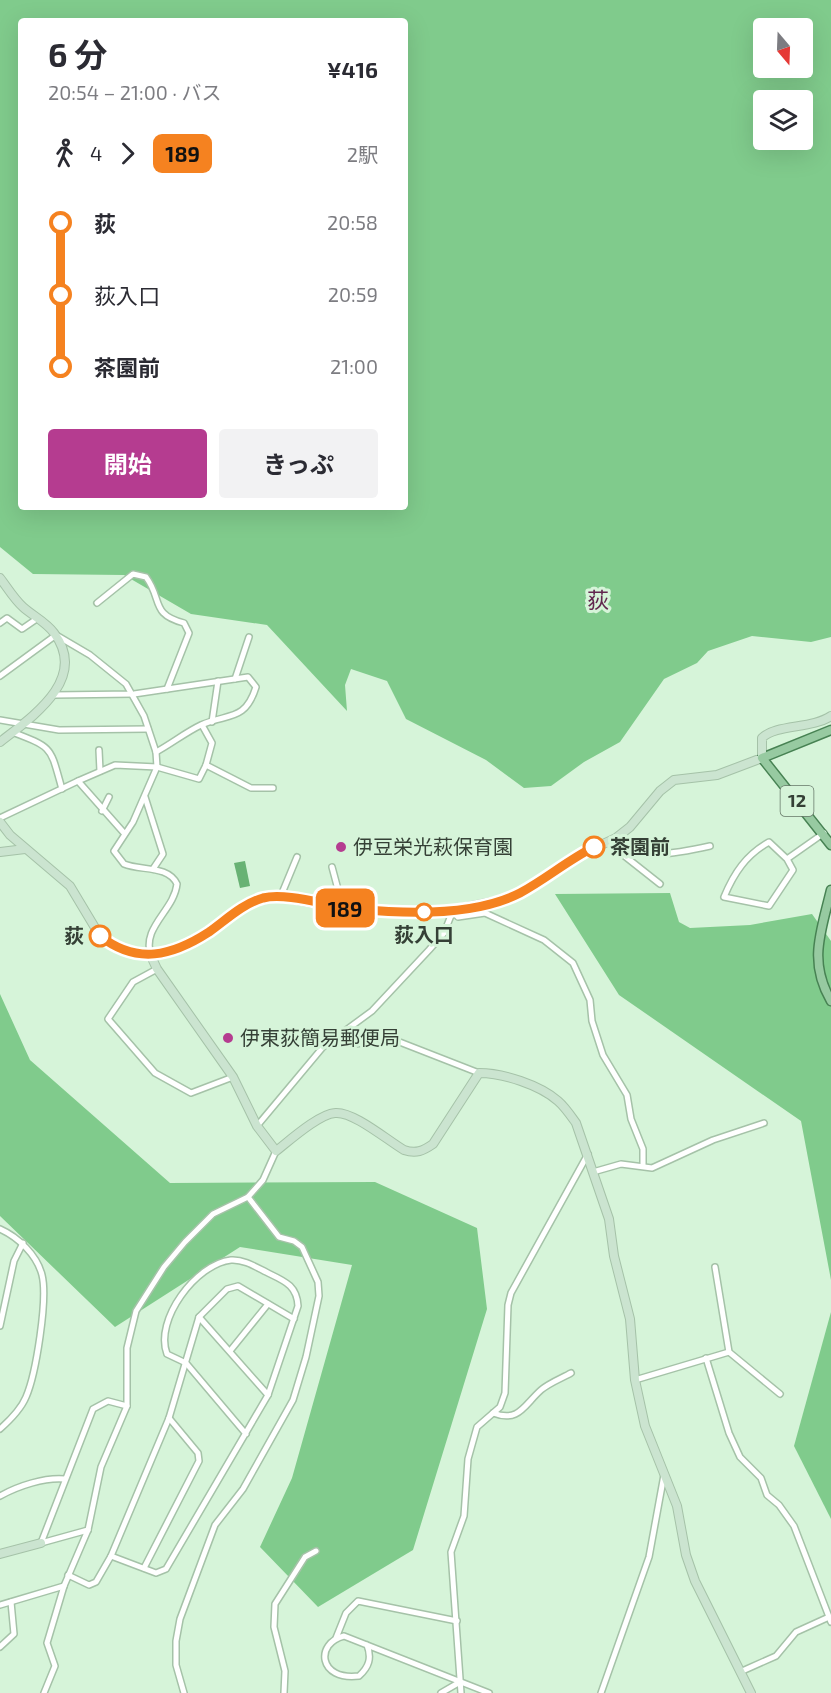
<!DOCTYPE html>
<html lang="ja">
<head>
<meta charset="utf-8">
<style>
  body { margin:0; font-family:"Exo 2","Noto Sans JP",sans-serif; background:#f2f2f3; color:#2b2b33; height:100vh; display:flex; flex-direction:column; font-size:22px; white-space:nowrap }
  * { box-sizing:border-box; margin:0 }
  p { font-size:20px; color:#7c7c81 }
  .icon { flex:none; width:33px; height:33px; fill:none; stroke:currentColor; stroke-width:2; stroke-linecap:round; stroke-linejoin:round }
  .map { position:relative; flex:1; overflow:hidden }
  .panel { position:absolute; left:18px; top:18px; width:390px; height:492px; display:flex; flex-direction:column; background:#fff; border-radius:6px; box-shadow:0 6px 24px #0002 }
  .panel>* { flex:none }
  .badge { padding:0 12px; border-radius:9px; font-size:21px; line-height:39px }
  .needle { width:39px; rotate:161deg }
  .tools { position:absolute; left:753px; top:18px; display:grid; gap:12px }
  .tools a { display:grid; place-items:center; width:60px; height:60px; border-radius:6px; background:#fff; box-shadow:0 6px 24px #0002; font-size:30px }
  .map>.badge { position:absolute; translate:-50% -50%; box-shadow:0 0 0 3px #fff }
  .legs { display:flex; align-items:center; gap:9px; height:66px; padding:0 30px; font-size:20px }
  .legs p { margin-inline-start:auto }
  .overview { display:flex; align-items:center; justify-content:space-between; height:102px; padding:0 30px }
  h1 { font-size:33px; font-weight:700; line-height:45px }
  .cta { display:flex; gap:12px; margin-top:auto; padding:12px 30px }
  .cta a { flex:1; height:69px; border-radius:6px; background:#b53c90; color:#fff; font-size:24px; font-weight:700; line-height:69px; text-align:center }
  .cta a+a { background:#f2f2f3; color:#2b2b33 }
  ul { padding:0 30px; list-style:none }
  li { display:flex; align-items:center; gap:21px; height:72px; font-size:22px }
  li i { display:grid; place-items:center; width:9px; height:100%; margin:0 8px; background:currentColor }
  li i::after { content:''; width:15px; height:15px; margin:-8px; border:4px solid; border-radius:50%; background:#fff }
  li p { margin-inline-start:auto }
  li:first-child i { background:linear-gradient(#0000 50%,currentColor 0) }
  li:last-child i { background:linear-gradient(currentColor 50%,#0000 0) }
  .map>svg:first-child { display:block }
  .forest { fill:#80cb8c; fill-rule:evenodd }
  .water { fill:#68b274 }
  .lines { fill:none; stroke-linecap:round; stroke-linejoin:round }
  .street-casing { stroke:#a5c2a8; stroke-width:8 }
  .secondary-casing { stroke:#a5c2a8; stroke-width:10 }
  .primary-casing { stroke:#478253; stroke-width:11 }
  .street { stroke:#fff; stroke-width:5 }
  .secondary { stroke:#cbe4d0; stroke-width:8 }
  .primary { stroke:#97caa1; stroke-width:8 }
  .line-1-casing { stroke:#fff; stroke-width:14 }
  .line-1 { stroke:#f58220; stroke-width:9 }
  .poi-dot { fill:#b53c90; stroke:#d6f4d9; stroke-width:2 }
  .stop-1-dot { fill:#fff; stroke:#f58220; stroke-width:3 }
  .labels { text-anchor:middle; stroke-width:6; stroke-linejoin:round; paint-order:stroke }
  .shield { fill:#d6f4d9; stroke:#657667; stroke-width:1.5 }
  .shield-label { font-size:18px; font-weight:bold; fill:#354036 }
  .poi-label { font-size:20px; fill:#354036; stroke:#d6f4d9; text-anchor:start }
  .stop-label { font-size:20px; font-weight:bold; fill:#354036; stroke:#d6f4d9; text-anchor:start }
  .quarter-label { font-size:22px; fill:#62274f; stroke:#d6f4d9 }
</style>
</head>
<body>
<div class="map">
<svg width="831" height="1693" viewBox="0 0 831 1693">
  <rect width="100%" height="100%" fill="#d6f4d9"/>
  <g class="forest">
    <path d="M0 0H831V637L811 642 752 636 708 651 697 663 664 679 620 742 584 762 551 786 524 788 486 760 406 719 387 681 351 669 345 685 347 711 267 625 191 614 124 575 33 574 0 547ZM21 21H405V507H21ZM764 28H802V68H764ZM764 100H802V140H764Z"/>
    <polygon points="670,893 679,922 690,928 750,925 812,914 831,941 831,1280 801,1121 619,995 555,894"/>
    <polygon points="0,994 30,1060 170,1183 375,1182 477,1228 487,1309 413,1550 318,1607 260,1547 292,1478 352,1265 240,1247 115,1327 0,1216"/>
    <polygon points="831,1312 831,1519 794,1446"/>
  </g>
  <polygon class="water" points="245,861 250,886 240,888 234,863"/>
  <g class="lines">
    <defs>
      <g id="street">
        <path d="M97 603 133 574 146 577C163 600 150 614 184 623L189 633 167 689"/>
        <polyline points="0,623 7,618 22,629 38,618"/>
        <path d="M0 676 56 635 90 655 126 684 144 716 156 752 157 767 133 822 114 851 124 864C141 871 168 865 177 884 174 911 141 927 151 956"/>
        <polyline points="235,679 249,637"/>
        <path d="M54 695 134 694 248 677 256 687C245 722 228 713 201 725 186 732 171 744 156 752"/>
        <polyline points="0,720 59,730 148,729"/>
        <polyline points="212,722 218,681"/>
        <polyline points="202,725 212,743 206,765"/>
        <path d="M12 732C54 748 50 747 62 789"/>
        <polyline points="99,750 100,771"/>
        <polyline points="78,781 115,765 157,767 199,779 206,765 251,788 273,788"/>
        <polyline points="145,797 163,854 153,869"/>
        <polyline points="102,811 109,797"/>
        <polyline points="0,818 78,781 124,833"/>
        <path d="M607 842C634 862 679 853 710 846"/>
        <polyline points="617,850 660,884"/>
        <path d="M787 859 769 842C746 855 734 873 724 897L769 906 793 870 787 859 824 833"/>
        <polyline points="332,867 343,908"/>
        <polyline points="280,898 297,857"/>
        <polyline points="452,910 458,917 485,913 544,940 573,963 590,1000 592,1021 603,1055 627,1095 631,1119 643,1149 643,1166"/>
        <polyline points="157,969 133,982 108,1019 155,1073 191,1093 233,1077"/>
        <polyline points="334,1038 352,1044 397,1041 479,1073"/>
        <polyline points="257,1126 323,1047 372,1011 429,950 444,933 452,913"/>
        <polyline points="593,1172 621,1164 652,1168 713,1140 764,1123"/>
        <path d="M0 1229C18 1237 37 1255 42 1275 48 1299 36 1374 26 1397 21 1409 9 1421 0 1429"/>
        <polyline points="715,1267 729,1352 780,1394"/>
        <polyline points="199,1317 268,1395"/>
        <polyline points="0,1326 14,1261 23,1243"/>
        <polyline points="230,1351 268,1304"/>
        <polyline points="706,1358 729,1433 740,1457 761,1478 767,1495 779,1505 794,1526 831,1622"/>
        <polyline points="635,1380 729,1352"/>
        <path d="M493 1413C519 1423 524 1405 541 1390 549 1383 562 1378 571 1373"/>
        <path d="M0 1496C18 1486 45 1477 65 1479"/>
        <polyline points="41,1543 93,1409 108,1401 127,1406"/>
        <polyline points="41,1543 88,1530"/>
        <path d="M111 1556 156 1573 166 1569 268 1395 298 1306C297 1287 287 1282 270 1274 259 1269 245 1259 231 1260 196 1264 154 1320 167 1354L186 1363 246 1434"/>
        <polyline points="144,1568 199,1461 198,1453 169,1418"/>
        <polyline points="68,1575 89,1585 96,1582 111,1556 169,1418 199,1317 227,1289 238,1286 294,1319"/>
        <polyline points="0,1605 64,1586"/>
        <polyline points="336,1638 346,1613 358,1601 457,1621"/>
        <path d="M367 1645C372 1658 369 1667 359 1676 318 1681 315 1643 344 1636L489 1693"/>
        <polyline points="0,1647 14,1634 11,1602"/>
        <polyline points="740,1672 776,1656 796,1632 829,1617"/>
        <polyline points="44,1693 55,1666 47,1643 64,1586 88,1530 101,1467 127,1406 127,1348 136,1311 164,1267 185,1242 213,1214 248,1197 263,1180 276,1151"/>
        <polyline points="184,1693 176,1665 176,1641 180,1619 215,1525 243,1489 293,1400 306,1357 319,1296 318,1282 302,1247 294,1241 279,1237 248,1197"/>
        <polyline points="284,1693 285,1671 274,1627 275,1604 305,1557 316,1551"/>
        <polyline points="441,1693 460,1682"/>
        <polyline points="461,1693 451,1552 464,1516 468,1459 477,1427 500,1407 505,1393 508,1305 511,1293 588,1154"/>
        <polyline points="601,1693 649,1557 664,1475"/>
      </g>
      <g id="secondary">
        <path d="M0 578C7 587 14 599 23 607 33 616 46 622 54 633 89 679 32 717 0 742"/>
        <path d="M0 822 10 835 70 886 100 936 127 951 151 956 181 947 207 932 243 907 263 898H287L334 907 417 912 452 910 507 899 522 892 573 858 616 838 630 827 660 791 674 780 717 775 762 758V738C776 724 812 729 831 716"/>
        <polyline points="0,852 25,849"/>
        <path d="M151 956 157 969 233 1077 257 1126 276 1151C289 1141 319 1114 335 1113 353 1111 387 1140 404 1150 416 1154 423 1151 433 1144L479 1073C503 1073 540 1085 558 1101 565 1107 571 1116 576 1123L609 1219 614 1256 630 1319 635 1380 645 1426 677 1506 686 1555 695 1581 751 1693"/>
        <polyline points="0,1554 41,1543"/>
      </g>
      <g id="primary">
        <polyline points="831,730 762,758 831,845"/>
        <path d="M831 890C821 932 808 961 831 1001"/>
      </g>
    </defs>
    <use href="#street" class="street-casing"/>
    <use href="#secondary" class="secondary-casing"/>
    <use href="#primary" class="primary-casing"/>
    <use href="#street" class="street"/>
    <use href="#secondary" class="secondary"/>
    <use href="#primary" class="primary"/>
  </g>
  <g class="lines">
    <defs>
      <path id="line-1" d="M100 936C137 965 172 956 209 932 226 920 242 904 263 898 288 892 331 907 358 909 407 914 475 916 520 893 546 879 568 860 594 847"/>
    </defs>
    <use href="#line-1" class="line-1-casing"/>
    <use href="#line-1" class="line-1"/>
  </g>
  <g class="poi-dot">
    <circle cx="341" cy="847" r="6"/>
    <circle cx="228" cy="1038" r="6"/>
  </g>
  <g class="stop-1-dot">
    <circle cx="594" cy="847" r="10"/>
    <circle cx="424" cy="912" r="8"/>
    <circle cx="100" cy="936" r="10"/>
  </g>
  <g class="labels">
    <rect class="shield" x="780.5" y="786" width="33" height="30" rx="4.5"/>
    <g class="shield-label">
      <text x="797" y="807">12</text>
    </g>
    <g class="poi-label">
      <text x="353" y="854">伊豆栄光萩保育園</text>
      <text x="240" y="1045">伊東荻簡易郵便局</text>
    </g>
    <g class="stop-label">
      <text x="610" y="854">茶園前</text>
      <text x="424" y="942" text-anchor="middle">荻入口</text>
      <text x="84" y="943" text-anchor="end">荻</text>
    </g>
    <g class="quarter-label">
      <text x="598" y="608">荻</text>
    </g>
  </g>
</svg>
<div class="tools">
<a><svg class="needle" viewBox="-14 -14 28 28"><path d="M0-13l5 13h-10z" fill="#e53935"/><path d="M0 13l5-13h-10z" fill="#7c7c81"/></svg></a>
<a><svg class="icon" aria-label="layers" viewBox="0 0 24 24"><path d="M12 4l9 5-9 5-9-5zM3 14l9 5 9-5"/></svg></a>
</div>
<b class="badge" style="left:345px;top:908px;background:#f58220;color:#111">189</b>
<section class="panel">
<div class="overview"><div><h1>6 分</h1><p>20:54 – 21:00 · バス</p></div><b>¥416</b></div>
<div class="legs"><svg class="icon" aria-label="walk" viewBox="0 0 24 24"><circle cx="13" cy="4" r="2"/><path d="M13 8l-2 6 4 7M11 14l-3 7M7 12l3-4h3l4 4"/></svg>4<svg class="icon" aria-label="forward" viewBox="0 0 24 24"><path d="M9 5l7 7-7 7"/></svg><b class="badge" style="background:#f58220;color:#111">189</b><p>2駅</p></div>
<ul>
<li><i style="color:#f58220"></i><b>荻</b><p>20:58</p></li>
<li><i style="color:#f58220"></i><span>荻入口</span><p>20:59</p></li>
<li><i style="color:#f58220"></i><b>茶園前</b><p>21:00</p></li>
</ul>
<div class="cta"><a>開始</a><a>きっぷ</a></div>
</section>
</div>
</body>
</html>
